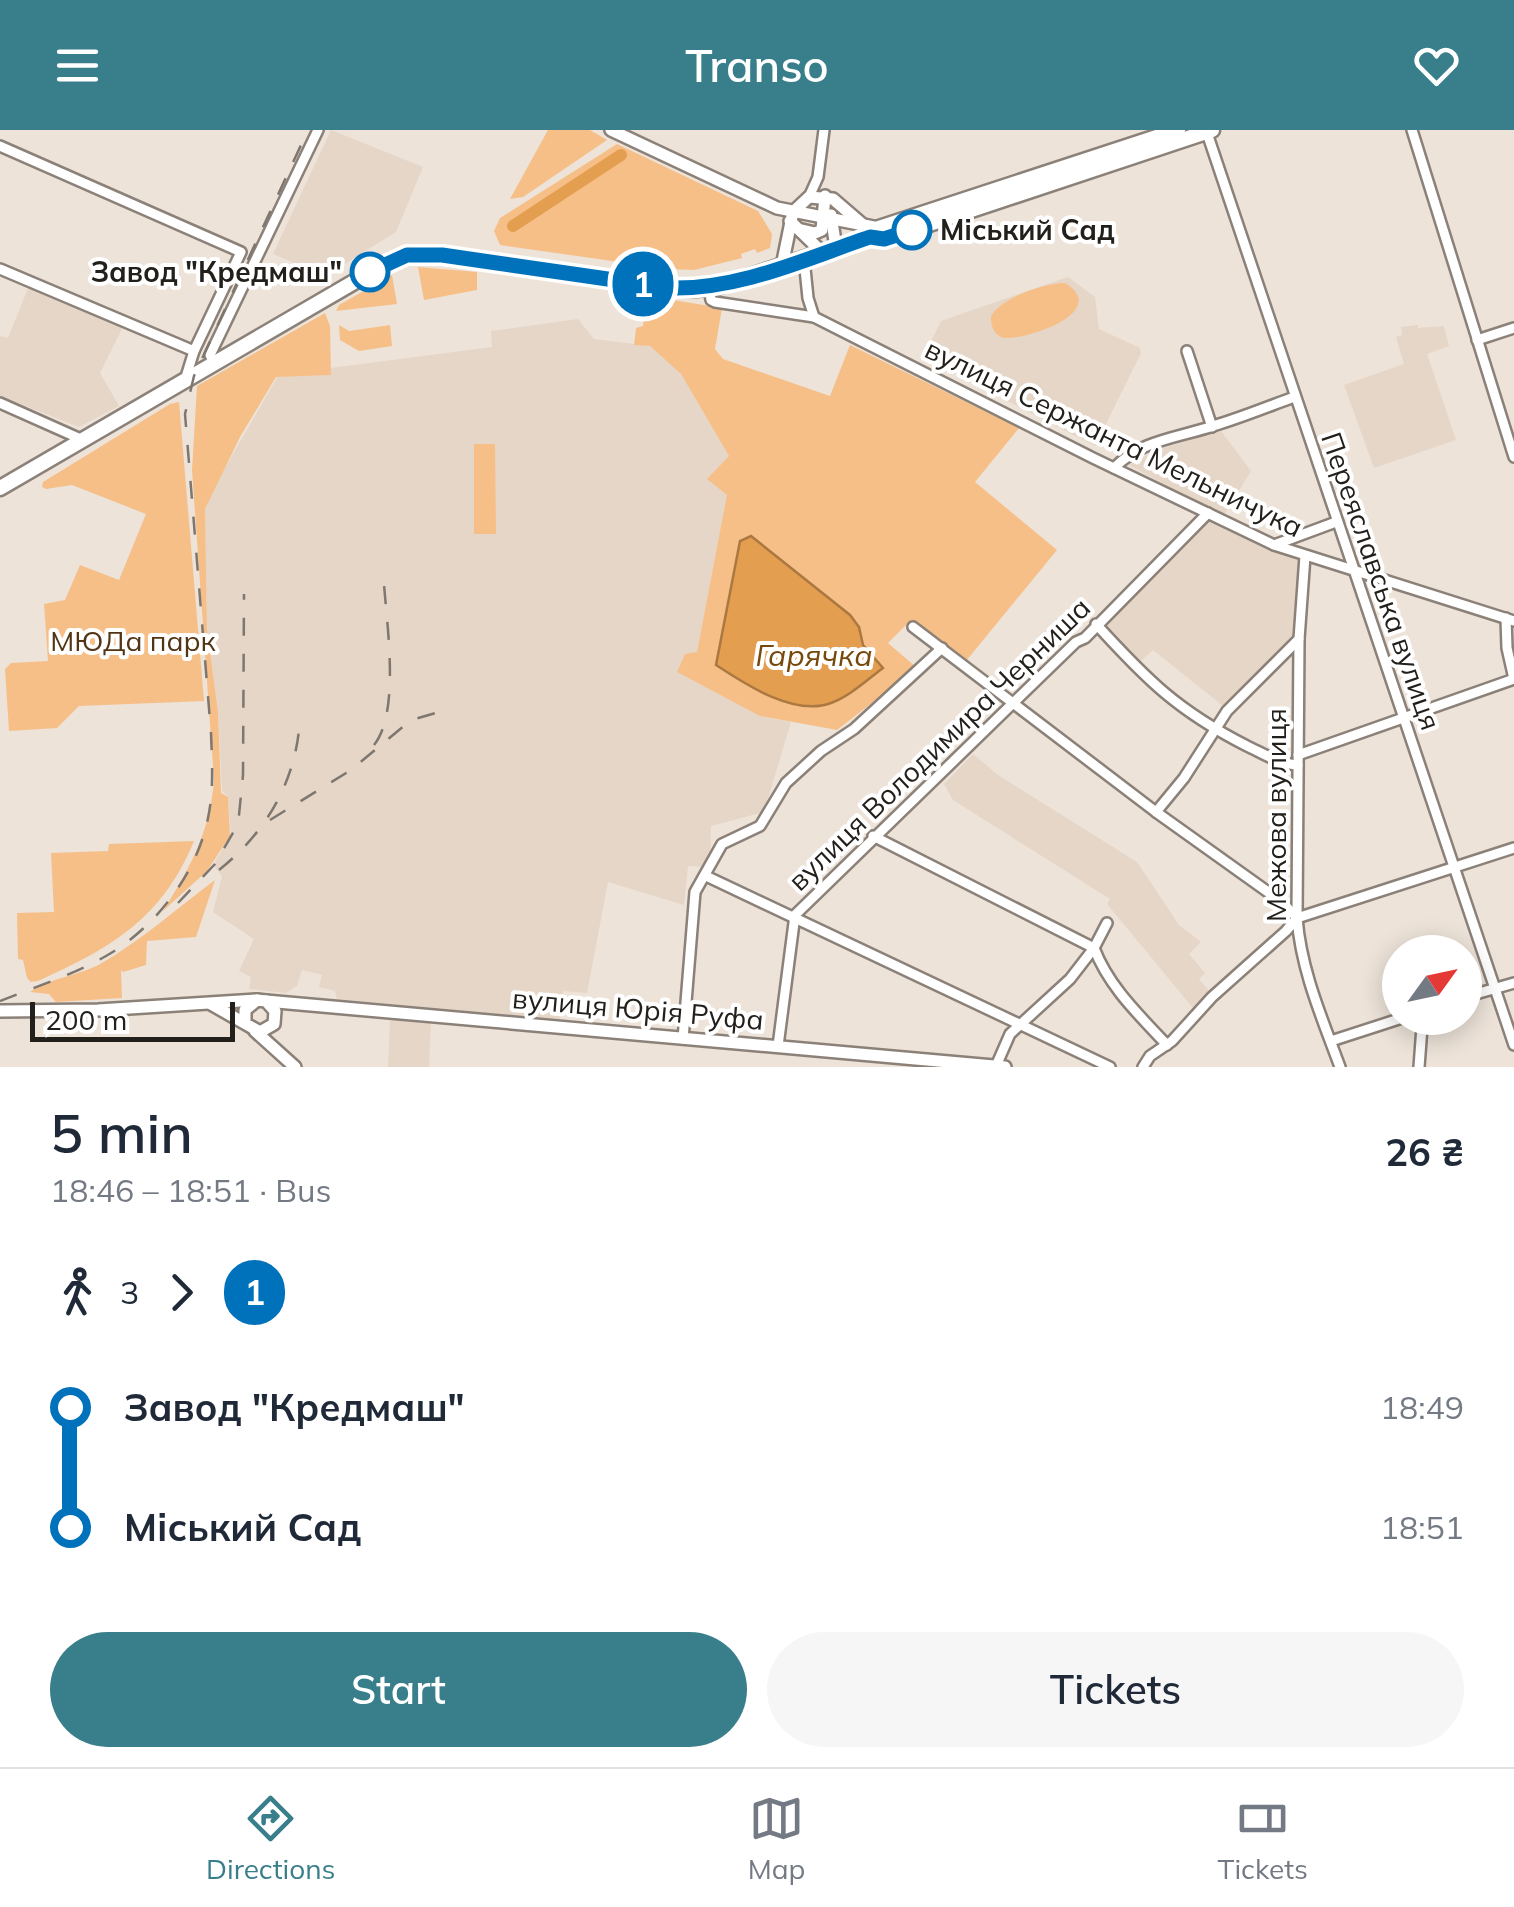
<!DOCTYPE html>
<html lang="en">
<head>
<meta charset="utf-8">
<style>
  body { margin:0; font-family:Mulish,sans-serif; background:#f6f6f7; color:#1f2937; height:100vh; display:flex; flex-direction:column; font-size:38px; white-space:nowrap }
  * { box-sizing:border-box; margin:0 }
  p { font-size:32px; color:#747a83 }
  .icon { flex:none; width:55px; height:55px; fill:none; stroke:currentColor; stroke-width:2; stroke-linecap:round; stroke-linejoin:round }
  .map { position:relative; height:937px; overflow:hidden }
  .side { display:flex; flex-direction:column; background:#fff; flex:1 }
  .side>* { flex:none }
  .badge { padding:0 20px; border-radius:32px; font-size:35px; line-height:65px }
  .needle { width:65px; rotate:57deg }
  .buttons { position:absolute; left:1382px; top:805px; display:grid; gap:20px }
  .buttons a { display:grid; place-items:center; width:100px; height:100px; border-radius:50%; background:#fff; box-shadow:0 5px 25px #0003; font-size:50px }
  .scale { position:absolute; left:30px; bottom:25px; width:205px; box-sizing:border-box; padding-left:10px; border:5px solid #23201c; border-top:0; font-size:28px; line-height:35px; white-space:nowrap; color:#23201c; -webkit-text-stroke:8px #fff; paint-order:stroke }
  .map>.badge { position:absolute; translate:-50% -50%; box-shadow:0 0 0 5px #fff }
  .legs { display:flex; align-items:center; gap:15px; height:110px; padding:0 50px; font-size:32px }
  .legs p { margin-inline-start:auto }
  .overview { display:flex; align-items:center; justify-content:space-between; height:170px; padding:0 50px }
  h1 { font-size:55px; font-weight:600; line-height:75px }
  .action { display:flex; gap:20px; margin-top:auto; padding:20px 50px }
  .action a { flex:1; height:115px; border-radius:60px; background:#397f8b; color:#fff; font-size:40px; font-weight:600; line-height:115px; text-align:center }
  .action a+a { background:#f6f6f7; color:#1f2937 }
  ul { padding:0 50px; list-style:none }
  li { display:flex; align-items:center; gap:35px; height:120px; font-size:38px }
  li i { display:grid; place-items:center; width:15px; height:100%; margin:0 12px; background:currentColor }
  li i::after { content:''; width:25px; height:25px; margin:-12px; border:8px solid; border-radius:50%; background:#fff }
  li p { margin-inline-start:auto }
  li:first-child i { background:linear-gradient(#0000 50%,currentColor 0) }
  li:last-child i { background:linear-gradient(currentColor 50%,#0000 0) }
  header { display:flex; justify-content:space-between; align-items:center; height:130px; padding:0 50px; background:#397f8b; color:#fff; font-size:45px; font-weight:600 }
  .dock { display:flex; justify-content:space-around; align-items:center; height:140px; border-top:2px solid #e0e1e3; background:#fff; font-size:28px; color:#747a83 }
  .dock a { display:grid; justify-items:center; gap:5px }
  .dock .selected { color:#397f8b }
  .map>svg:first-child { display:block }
  .built { fill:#e6d6c7 }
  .green { fill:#f6bf88 }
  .water { fill:#e49e50; stroke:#aa7840; stroke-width:2.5 }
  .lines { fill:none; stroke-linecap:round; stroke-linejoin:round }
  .river { stroke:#e49e50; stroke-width:12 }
  .minor-casing { stroke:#8b8178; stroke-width:14 }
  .major-casing { stroke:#8b8178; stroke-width:16 }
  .highway-casing { stroke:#8b8178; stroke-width:19 }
  .minor { stroke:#fff; stroke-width:9 }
  .major { stroke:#fff; stroke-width:11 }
  .highway { stroke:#fff; stroke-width:14 }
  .rail { stroke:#7d7770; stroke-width:2.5; stroke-dasharray:18 18; stroke-linecap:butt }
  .line-1-casing { stroke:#fff; stroke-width:22 }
  .line-1 { stroke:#0072bc; stroke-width:15 }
  .stop-1-dot { fill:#fff; stroke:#0072bc; stroke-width:5 }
  .labels { text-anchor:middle; stroke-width:8; stroke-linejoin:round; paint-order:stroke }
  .stop-label { font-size:28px; font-weight:bold; fill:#23201c; stroke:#fff; text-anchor:start }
  .street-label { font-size:28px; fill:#23201c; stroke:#fff }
  .park-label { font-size:28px; fill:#523514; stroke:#fff }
  .water-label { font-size:30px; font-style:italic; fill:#76480b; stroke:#fff }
</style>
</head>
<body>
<header><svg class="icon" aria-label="menu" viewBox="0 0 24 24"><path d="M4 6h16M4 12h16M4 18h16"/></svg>Transo<svg class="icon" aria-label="heart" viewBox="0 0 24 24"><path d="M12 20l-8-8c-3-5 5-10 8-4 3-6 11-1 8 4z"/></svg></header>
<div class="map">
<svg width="1514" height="937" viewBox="0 0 1514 937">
  <rect width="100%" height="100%" fill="#ede3d9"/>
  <g class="built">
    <polygon points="331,0 423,37 396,102 325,146 273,124"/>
    <polygon points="1068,147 1095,167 1099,199 1140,218 1141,223 1095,316 923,228 941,191"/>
    <polygon points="29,156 123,197 100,243 119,276 79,297 0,266 0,206 8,208"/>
    <polygon points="578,189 594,209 650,216 660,223 681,244 729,326 708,349 728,365 697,522 760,586 791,592 764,682 711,696 710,737 688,736 684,775 608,752 587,863 563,861 560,890 337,869 335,861 319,857 322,845 302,840 297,856 286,863 249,859 251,847 239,841 254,809 213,782 222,746 213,735 231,705 228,667 222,661 218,579 207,499 205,379 212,360 278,246 330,245 331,238 492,217 491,201"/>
    <polygon points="1418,195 1418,198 1444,196 1449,216 1427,224 1456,310 1374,338 1344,255 1404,234 1396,207 1402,205 1401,197"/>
    <polygon points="1221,301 1251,341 1223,387 1129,335 1157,320"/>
    <polygon points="1207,388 1301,432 1296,509 1281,526 1223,576 1153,520 1137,534 1100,496"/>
    <polygon points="973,624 998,645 1137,732 1179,795 1201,812 1189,824 1205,843 1199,849 1210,862 1193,878 1107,774 1110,769 953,670 944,654"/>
    <polygon points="390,888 431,891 429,937 388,937"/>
  </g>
  <g class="green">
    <polygon points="548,0 590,0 607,10 523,67 510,69"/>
    <polygon points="617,14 758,81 772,104 770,118 757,123 755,119 741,124 742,128 694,140 668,139 500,115 494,101 500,88"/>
    <polygon points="418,137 477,142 477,160 424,170"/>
    <polygon points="392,145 397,174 336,181 339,175"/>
    <path d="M1065 153C1115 184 1013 214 1001 207 992 202 991 194 991 186 1002 167 1045 153 1065 153Z"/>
    <polygon points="642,165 722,178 715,219 723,229 830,266 850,215 1019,298 975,352 1057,420 966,531 910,491 888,513 917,538 837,600 760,586 677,542 685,524 697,522 727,365 707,349 729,326 681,244 650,216 634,215 636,198 643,196 645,177 640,174"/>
    <path d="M325 183 330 196 331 245 276 247 240 307 205 379 207 499 218 581 221 663 228 667 230 706 207 741 163 781C190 738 210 702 214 650L192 340 197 256Z"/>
    <polygon points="339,195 349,201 390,195 392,216 359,221 340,210"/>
    <polygon points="179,272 204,571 79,576 57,598 9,601 5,539 11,533 48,531 44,474 65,470 80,435 119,450 146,384 72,355 46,359 42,357 43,352 170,274"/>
    <polygon points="474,314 495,314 496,404 474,404"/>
    <path d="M194 711C162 789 111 818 38 851L31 852 27 848 23 830 18 829 17 783 54 782 51 723 108 721 109 714Z"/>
    <path d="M215 750 196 807 147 811 146 835 123 842 121 840 122 868 56 872 49 864 30 862C52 847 78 846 100 834 141 811 177 778 215 750Z"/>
  </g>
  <path class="water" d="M751 406 850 485 859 497 863 515 883 538C867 550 850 566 831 573 794 587 745 554 716 535L740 411Z"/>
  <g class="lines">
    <polyline class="river" points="513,96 621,25"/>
    <defs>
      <g id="minor">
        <polyline points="1206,0 1514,915"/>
        <polyline points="1412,0 1514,327"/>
        <polyline points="0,16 241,122 194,221 185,250"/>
        <polyline points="809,67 818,47 824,0"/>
        <polyline points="804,129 808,168 814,187"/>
        <polyline points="0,139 194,221"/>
        <polyline points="709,157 711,170 715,172 814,187 1093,328 1274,415 1514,491"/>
        <polyline points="1477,210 1514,198"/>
        <polyline points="1187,221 1212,297"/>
        <polyline points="215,234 210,225 318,0"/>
        <polyline points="0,273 83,310"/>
        <path d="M1114 338C1141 310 1177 308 1213 296 1240 288 1267 277 1294 267"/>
        <polyline points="1274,415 1336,392"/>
        <path d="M1305 426 1299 509 1297 788C1301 840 1322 888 1340 937"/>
        <path d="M1096 494C1147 550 1178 581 1247 616 1264 624 1279 634 1298 635"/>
        <polyline points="913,497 1156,682 1282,772 1297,788"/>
        <polyline points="1298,625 1514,549 1507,518 1506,488"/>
        <polyline points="1156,682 1184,648 1227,581 1299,509"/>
        <path d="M873 706 1094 818C1109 857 1139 885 1167 915"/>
        <polyline points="706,746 1110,937"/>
        <polyline points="1465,867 1514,853"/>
        <polyline points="683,909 695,762 722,714 760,696 786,653 821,621 854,599 942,518"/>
        <polyline points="1331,911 1402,888"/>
        <polyline points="778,916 795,785 1076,512 1085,508 1208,383"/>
        <polyline points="996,936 1010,904 1070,849 1094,818 1107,793"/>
        <polyline points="1143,937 1150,926 1172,911 1212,867 1286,801 1297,788 1514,718"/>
        <polyline points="1419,937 1422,897 1434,888"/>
      </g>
      <g id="major">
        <polyline points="611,0 777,78 879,98"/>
        <polyline points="831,85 836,118"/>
        <polyline points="790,91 823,123"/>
        <polyline points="802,100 815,103 822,100 825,66"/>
        <polyline points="782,136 793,82 809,67 833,69 862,94"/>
        <polyline points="266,871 1005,937"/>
        <polyline points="211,874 260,902 274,894 275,881 266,871 257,870 245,880 245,891"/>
        <polyline points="0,881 98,880 257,870"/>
        <polyline points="255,901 295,937"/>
      </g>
      <g id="highway">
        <polyline points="870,107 879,98 1178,0"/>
        <polyline points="0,358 385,134 407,125 442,125 669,158 696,159 720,156 870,107 884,109 1212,0"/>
      </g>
    </defs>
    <use href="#minor" class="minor-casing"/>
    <use href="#major" class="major-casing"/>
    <use href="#highway" class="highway-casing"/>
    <use href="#minor" class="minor"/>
    <use href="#major" class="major"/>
    <use href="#highway" class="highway"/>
    <g class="rail">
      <path d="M374 615C402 580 385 484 383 440"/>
      <polyline points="270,690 351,640 411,590 450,579"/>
      <path d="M219 740C263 705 293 657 299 600"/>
      <polyline points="178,773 215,734 234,701 239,685 243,645 244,464"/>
      <path d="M0 871C35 857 73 845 106 826 155 798 197 744 208 688 214 660 212 632 211 603L185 284 194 246 308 0"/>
    </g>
  </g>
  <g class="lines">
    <defs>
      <path id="line-1" d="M370 142 407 125H442L670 158C739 160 805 129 870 107L884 109 912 100"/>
    </defs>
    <use href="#line-1" class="line-1-casing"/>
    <use href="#line-1" class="line-1"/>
  </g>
  <g class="stop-1-dot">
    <circle cx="912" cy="100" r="18"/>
    <circle cx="370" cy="142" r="18"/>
  </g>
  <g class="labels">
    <g class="stop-label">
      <text x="940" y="110">Міський Сад</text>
      <text x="342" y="152" text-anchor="end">Завод "Кредмаш"</text>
    </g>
    <g class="street-label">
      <text transform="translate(1114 308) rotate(26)" y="10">вулиця Сержанта Мельничука</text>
      <text transform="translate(1381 451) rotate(71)" y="10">Переяславська вулиця</text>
      <text transform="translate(939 614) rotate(-44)" y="10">вулиця Володимира Черниша</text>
      <text transform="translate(1276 685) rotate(-90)" y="10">Межова вулиця</text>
      <text transform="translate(638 879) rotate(5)" y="10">вулиця Юрія Руфа</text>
    </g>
    <g class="park-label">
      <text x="133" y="521">МЮДа парк</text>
    </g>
    <g class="water-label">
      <text x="814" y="536">Гарячка</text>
    </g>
  </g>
</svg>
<div class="buttons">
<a><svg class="needle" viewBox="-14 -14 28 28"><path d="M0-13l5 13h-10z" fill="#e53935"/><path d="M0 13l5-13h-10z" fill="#747a83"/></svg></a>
</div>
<div class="scale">200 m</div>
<b class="badge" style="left:643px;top:154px;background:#0072bc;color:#fff">1</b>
</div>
<section class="side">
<div class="overview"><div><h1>5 min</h1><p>18:46 – 18:51 · Bus</p></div><b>26 ₴</b></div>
<div class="legs"><svg class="icon" aria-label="walk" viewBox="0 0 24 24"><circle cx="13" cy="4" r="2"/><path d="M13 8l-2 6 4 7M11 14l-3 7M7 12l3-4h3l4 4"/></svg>3<svg class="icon" aria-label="forward" viewBox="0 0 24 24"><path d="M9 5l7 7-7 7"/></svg><b class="badge" style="background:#0072bc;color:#fff">1</b></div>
<ul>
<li><i style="color:#0072bc"></i><b>Завод &quot;Кредмаш&quot;</b><p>18:49</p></li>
<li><i style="color:#0072bc"></i><b>Міський Сад</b><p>18:51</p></li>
</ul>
<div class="action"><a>Start</a><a>Tickets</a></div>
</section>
<nav class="dock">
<a class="selected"><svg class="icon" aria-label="directions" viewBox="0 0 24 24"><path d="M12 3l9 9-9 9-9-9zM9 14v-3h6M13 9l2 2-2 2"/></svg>Directions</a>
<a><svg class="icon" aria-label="map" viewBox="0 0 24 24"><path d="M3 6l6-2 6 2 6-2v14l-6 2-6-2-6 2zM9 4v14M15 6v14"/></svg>Map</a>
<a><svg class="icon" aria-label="tickets" viewBox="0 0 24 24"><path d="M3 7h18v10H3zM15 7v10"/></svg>Tickets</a>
</nav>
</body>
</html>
